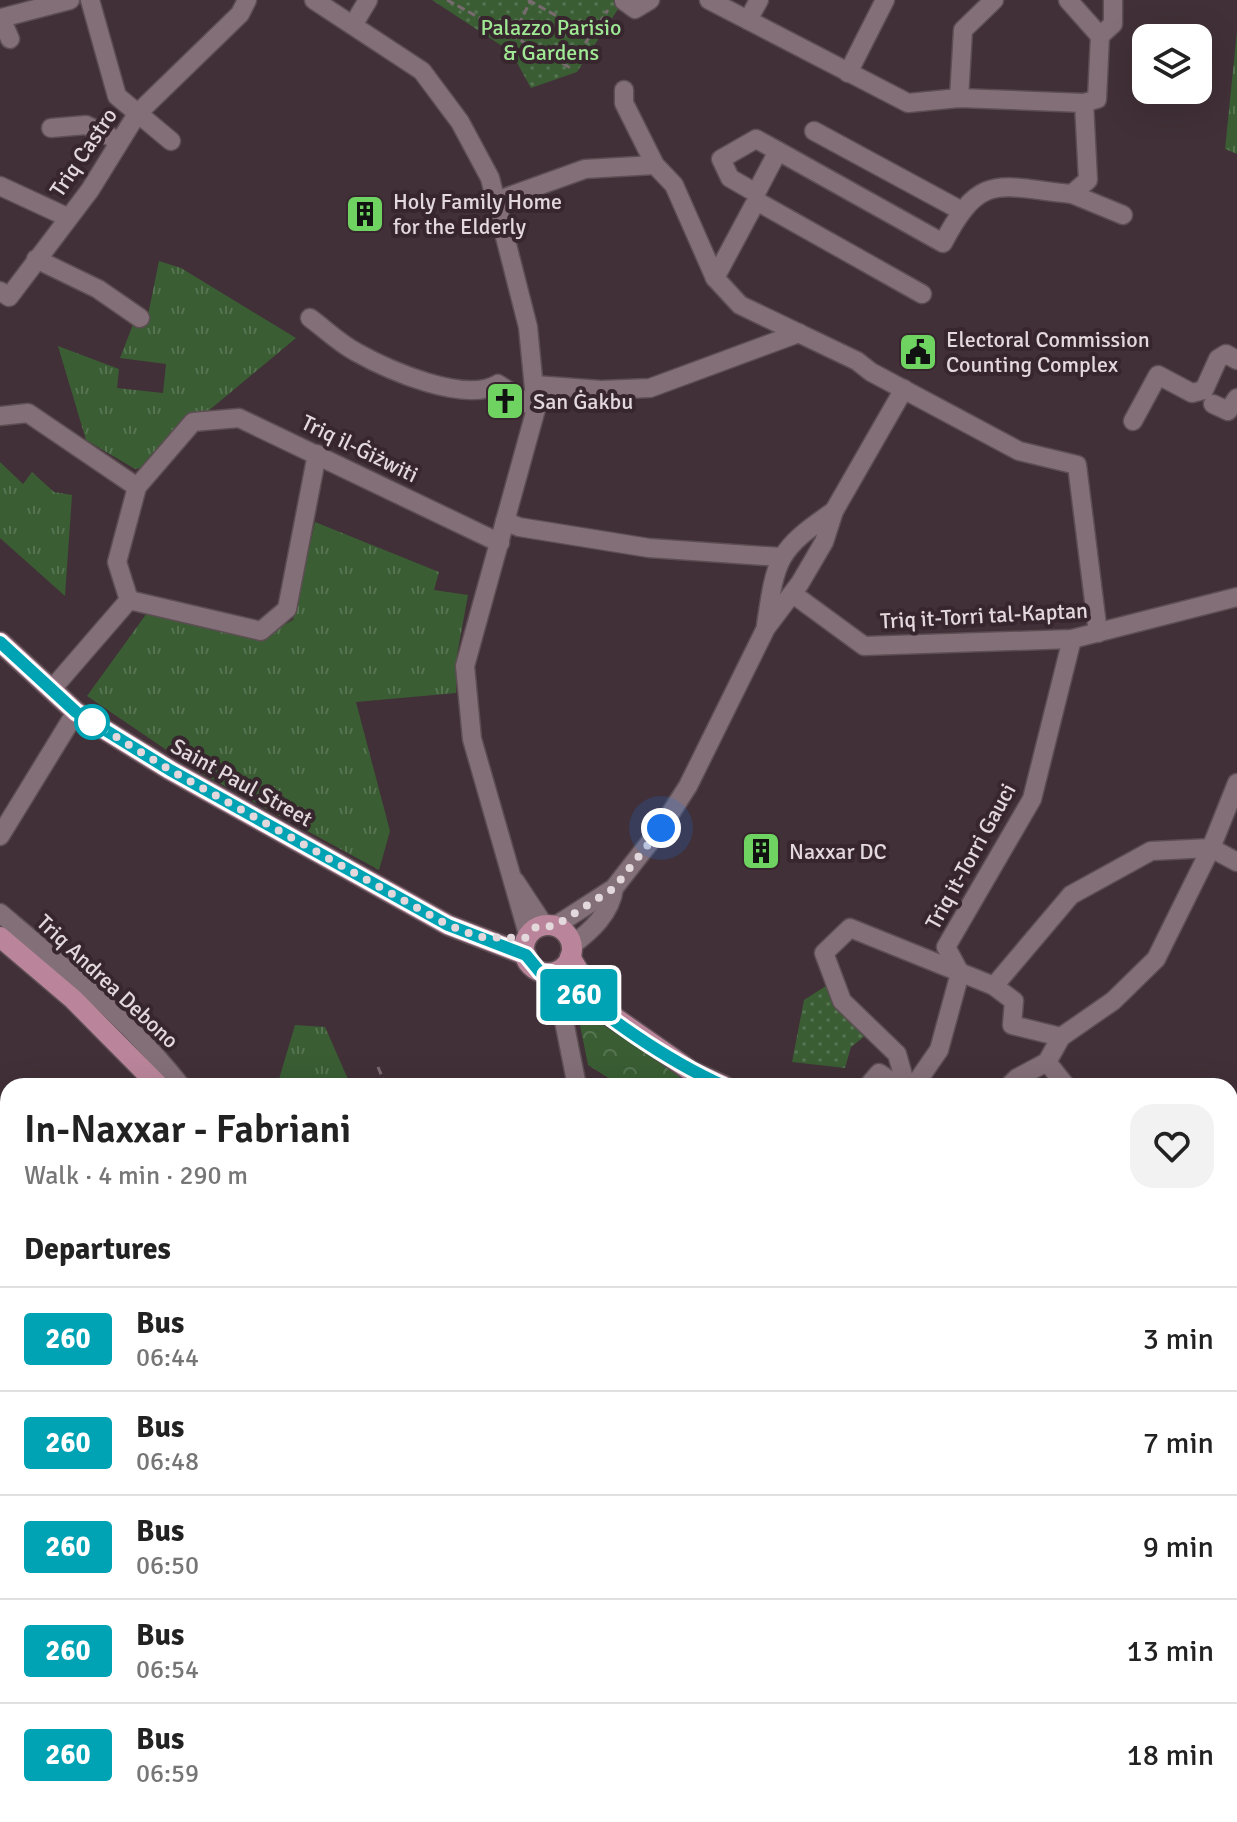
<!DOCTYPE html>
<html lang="en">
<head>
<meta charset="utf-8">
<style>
  body { margin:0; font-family:Signika,sans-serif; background:#f2f2f2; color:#222; height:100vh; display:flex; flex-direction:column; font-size:30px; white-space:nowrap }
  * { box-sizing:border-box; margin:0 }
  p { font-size:26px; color:#767676 }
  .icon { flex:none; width:44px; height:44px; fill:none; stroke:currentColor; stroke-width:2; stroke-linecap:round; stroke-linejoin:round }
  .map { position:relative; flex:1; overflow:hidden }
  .side { position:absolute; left:0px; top:1078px; width:1238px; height:744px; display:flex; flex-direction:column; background:#fff; border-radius:24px 24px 0 0; box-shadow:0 8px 32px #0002 }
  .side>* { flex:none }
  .badge { padding:0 16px; border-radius:6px; font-size:28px; line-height:52px }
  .fabs { position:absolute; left:1132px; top:24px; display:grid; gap:16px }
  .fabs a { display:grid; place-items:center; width:80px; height:80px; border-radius:16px; background:#fff; box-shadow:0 8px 32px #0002; font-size:40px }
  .you { position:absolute; width:40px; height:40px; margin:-20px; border:6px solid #fff; border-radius:50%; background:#1a73e8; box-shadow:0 0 0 12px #1a73e833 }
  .map>.badge { position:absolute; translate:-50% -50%; box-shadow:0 0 0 4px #fff }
  h2 { padding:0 24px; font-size:30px; line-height:72px }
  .round { display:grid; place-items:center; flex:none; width:84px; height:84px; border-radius:24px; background:#f2f2f2 }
  .summary { display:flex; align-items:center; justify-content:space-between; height:136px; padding:0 24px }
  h1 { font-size:38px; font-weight:600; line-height:60px }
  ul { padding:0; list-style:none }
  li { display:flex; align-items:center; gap:24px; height:104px; padding:0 24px; border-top:2px solid #e0e0e0 }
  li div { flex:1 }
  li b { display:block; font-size:30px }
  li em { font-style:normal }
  li .badge { min-width:88px; font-weight:700; text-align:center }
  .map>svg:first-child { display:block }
  .grass { fill:url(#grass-tufts) }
  .park { fill:url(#park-crowns) }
  .garden { fill:url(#garden-dots) }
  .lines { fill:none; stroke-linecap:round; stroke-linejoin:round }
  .minor-casing { stroke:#5c4e53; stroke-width:21 }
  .major-casing { stroke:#5c4e53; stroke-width:23 }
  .path { stroke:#796a70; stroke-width:3; stroke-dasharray:8 4; stroke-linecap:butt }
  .minor { stroke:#836f77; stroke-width:18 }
  .major { stroke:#ba859a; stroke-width:20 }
  .line-casing { stroke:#fff; stroke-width:18 }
  .line { stroke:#00a3b4; stroke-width:12 }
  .walk { stroke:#e3d8dc; stroke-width:8; stroke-dasharray:0 14.4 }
  .stop-dot { fill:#fff; stroke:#00a3b4; stroke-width:4 }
  .labels { text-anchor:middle; stroke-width:8; stroke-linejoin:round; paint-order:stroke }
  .park-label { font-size:22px; fill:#9fe894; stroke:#37262d }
  .street-label { font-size:22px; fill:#e3d8dc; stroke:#37262d }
  .poi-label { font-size:22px; fill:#e3d8dc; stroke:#37262d; text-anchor:start }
</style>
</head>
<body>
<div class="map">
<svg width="1237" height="1822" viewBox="0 0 1237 1822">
  <defs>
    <pattern id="grass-tufts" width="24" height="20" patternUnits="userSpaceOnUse" patternTransform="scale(2)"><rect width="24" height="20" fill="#3a5d34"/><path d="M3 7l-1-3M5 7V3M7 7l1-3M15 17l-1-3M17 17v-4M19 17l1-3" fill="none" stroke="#567451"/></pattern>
    <pattern id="park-crowns" width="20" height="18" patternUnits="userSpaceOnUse" patternTransform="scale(2)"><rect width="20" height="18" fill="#3a5d34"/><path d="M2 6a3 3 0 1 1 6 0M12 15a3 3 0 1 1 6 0" fill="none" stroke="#567451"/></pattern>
    <pattern id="garden-dots" width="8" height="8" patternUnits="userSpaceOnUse" patternTransform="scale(2)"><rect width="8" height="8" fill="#3a5d34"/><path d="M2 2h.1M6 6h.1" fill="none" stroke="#567451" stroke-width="1.8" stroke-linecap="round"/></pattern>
  </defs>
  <rect width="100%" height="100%" fill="#413037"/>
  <g class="grass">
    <polygon points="1237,31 1237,154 1225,149"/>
    <polygon points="159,261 181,268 296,338 207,412 184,419 146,467 135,469 86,440 58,346 119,369 117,388 163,393 166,364 120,358 139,309 148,315"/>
    <polygon points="0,462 23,484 32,472 54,492 72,495 65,596 0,538"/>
    <polygon points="315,522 439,572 434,590 468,595 457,655 456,693 356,702 390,831 379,870 199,772 87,696 147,613 263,636 293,620"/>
    <polygon points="295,1025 325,1027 351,1086 277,1086"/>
    <polygon points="0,1226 8,1227 8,1370 0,1369"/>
    <polygon points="145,1814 253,1814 255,1822 137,1822"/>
  </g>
  <polygon class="park" points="588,1015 679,1075 681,1086 613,1081 588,1065 579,1020"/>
  <g class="garden">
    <polygon points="432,0 624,0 577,72 531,88 511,52"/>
    <polygon points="829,984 869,1033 851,1047 845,1068 792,1062 804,1000"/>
    <polygon points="933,1814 1054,1814 1055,1822 935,1822"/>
  </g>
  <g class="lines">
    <defs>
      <g id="minor">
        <polyline points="90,0 117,96 171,141"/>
        <polyline points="314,0 422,71 460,122 490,178 528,327 536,409 465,666 472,739 528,934"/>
        <path d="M709 0 908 103 959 98 1084 103 1088 180 1072 194C999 187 981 170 943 243L934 238 778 151 756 139 721 159 730 178 756 193 778 151"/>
        <polyline points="1068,0 1100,36"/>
        <polyline points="624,1 635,9 650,0"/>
        <polyline points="748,20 759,0"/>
        <polyline points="353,25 368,0"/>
        <polyline points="10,39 1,18 70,0"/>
        <polyline points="848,73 885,0"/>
        <polyline points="624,90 624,103 655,165 674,185 715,278 740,305 857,361 871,372 1019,451 1077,465 1098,633"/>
        <polyline points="959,98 963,30 994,0"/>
        <polyline points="1084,103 1097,99 1100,36 1113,24 1113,0"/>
        <polyline points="51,128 86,125 119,141"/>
        <polyline points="814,131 960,210"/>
        <polyline points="0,186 67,217"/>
        <polyline points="1072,194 1123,215"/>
        <polyline points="496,201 585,169 655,165"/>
        <polyline points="36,259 98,289 140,318"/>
        <polyline points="715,278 754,205 760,203 922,294"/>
        <polyline points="0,291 9,297 90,190 137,114 240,14 247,0"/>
        <path d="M310 318C325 329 339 343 356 352 388 370 465 404 498 384L536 409"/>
        <polyline points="535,385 601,390 650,388 799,333"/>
        <polyline points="1213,404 1228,411 1237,398"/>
        <polyline points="0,416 28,413 137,487"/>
        <polyline points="1133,421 1158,375 1192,393 1204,390 1218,359 1226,354 1237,360"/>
        <polyline points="505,521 519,527 649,548 780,557"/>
        <polyline points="793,594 864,646 1072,639 1237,597"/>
        <polyline points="129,600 117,562 137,487 193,422 239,418 500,543"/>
        <polyline points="129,600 261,631 287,609 317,454"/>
        <path d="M766 625C776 558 777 550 834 511"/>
        <polyline points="52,689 129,600"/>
        <polyline points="0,836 76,712"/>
        <polyline points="515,881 544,925"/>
        <path d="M0 913C64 967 129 1020 181 1086"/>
        <polyline points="555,926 614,888 661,828 688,786 766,628 800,583 824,542 834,511 904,389"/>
        <path d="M571 946C591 931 611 913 614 888"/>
        <polyline points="546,974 562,1011 577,1086"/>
        <polyline points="994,986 1071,895 1151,851 1211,848 1237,862"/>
        <polyline points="1047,1062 1066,1086"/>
        <polyline points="868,1086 879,1073 898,1086"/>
        <polyline points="906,1086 897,1054 842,1001 824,953 850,928 994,986 1014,1001 1012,1025 1061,1037"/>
        <polyline points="914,1086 939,1050 960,973 946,947 1032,799 1072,639"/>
        <polyline points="1009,1086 1017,1078 1047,1062 1061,1037 1113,1001 1156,959 1211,848 1237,783"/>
        <polyline points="1230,1167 1237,1169"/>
        <polyline points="266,1814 268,1822"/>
        <polyline points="450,1814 454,1822"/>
        <polyline points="494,1814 501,1822"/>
        <polyline points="602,1814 641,1822"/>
        <polyline points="408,1822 428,1814"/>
        <polyline points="558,1822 574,1814"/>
        <polyline points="676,1822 676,1814"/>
        <polyline points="793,1822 795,1814"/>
        <polyline points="824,1822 826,1814"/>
      </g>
      <g id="major">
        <polyline points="0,642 76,712 170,770 448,925 526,955"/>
        <circle cx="548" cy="949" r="24"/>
        <polyline points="0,937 73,999 159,1086"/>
        <polyline points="570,957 599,1004"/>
        <polyline points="551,973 691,1071 724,1086"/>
        <polyline points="1230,1554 1237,1566"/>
        <polyline points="473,1814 475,1822"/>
      </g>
    </defs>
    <use href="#minor" class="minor-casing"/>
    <use href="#major" class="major-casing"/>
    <g class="path">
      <polyline points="447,0 569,67 608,10"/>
      <polyline points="528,0 591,35"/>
      <polyline points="513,36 531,0"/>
      <polyline points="378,1067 386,1086"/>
      <polyline points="0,1304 8,1303"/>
    </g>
    <use href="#minor" class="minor"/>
    <use href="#major" class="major"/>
  </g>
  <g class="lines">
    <defs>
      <path id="line" d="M0 642 76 712 170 770 448 925 526 955 540 972 551 973C605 1015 661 1058 724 1086"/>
    </defs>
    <use href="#line" class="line-casing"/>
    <use href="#line" class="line"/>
    <polyline class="walk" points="92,722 170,770 448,925 479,937 525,938 536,927 555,926 614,888 661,828"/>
  </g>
  <defs>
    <symbol id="building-square" viewBox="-11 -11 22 22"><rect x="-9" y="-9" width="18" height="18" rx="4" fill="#6ed360" stroke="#37262d"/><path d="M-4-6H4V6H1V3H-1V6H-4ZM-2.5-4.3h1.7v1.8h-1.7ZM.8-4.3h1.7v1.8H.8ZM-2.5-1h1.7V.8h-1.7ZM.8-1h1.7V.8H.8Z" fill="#111"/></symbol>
    <symbol id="civic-square" viewBox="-11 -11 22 22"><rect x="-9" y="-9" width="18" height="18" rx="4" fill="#6ed360" stroke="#37262d"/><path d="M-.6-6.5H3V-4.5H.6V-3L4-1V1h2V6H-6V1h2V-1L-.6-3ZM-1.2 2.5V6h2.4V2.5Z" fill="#111"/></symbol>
    <symbol id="church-square" viewBox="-11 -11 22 22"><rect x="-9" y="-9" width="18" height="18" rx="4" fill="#6ed360" stroke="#37262d"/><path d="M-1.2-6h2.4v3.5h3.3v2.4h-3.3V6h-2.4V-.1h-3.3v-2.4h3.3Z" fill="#111"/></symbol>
  </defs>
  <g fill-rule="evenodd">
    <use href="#building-square" x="343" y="192" width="44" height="44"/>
    <use href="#civic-square" x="896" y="330" width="44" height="44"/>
    <use href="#church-square" x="483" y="379" width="44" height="44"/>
    <use href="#building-square" x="739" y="829" width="44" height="44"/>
  </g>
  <circle class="stop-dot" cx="92" cy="722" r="16"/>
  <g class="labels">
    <g class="park-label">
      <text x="551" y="35">Palazzo Parisio<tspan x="551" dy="25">&amp; Gardens</tspan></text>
    </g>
    <g class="street-label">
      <text transform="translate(83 152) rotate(-56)" y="8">Triq Castro</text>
      <text transform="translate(360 448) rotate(26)" y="8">Triq il-Ġiżwiti</text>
      <text transform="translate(984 615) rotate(-3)" y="8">Triq it-Torri tal-Kaptan</text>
      <text transform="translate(242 782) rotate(29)" y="8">Saint Paul Street</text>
      <text transform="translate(970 856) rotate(-61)" y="8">Triq it-Torri Gauci</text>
      <text transform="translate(108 981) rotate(43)" y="8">Triq Andrea Debono</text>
    </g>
    <g class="poi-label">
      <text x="393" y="209">Holy Family Home<tspan x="393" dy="25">for the Elderly</tspan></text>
      <text x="946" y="347">Electoral Commission<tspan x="946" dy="25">Counting Complex</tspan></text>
      <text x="533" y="409">San Ġakbu</text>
      <text x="789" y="859">Naxxar DC</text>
    </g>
  </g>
</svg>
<div class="fabs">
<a><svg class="icon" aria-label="layers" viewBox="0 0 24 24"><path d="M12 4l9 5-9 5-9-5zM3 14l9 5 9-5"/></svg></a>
</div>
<div class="you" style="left:661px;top:828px"></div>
<b class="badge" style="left:579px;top:995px;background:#00a3b4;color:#fff">260</b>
<section class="side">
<div class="summary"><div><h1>In-Naxxar - Fabriani</h1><p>Walk · 4 min · 290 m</p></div><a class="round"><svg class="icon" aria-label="heart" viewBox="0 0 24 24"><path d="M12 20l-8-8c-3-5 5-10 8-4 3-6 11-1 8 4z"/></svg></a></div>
<h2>Departures</h2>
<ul>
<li><span class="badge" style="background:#00a3b4;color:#fff">260</span><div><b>Bus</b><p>06:44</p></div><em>3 min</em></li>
<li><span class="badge" style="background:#00a3b4;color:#fff">260</span><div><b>Bus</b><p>06:48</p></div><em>7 min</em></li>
<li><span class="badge" style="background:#00a3b4;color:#fff">260</span><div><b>Bus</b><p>06:50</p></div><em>9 min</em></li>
<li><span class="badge" style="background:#00a3b4;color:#fff">260</span><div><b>Bus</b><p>06:54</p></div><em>13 min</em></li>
<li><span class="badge" style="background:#00a3b4;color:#fff">260</span><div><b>Bus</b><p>06:59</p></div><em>18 min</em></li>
</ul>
</section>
</div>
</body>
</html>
